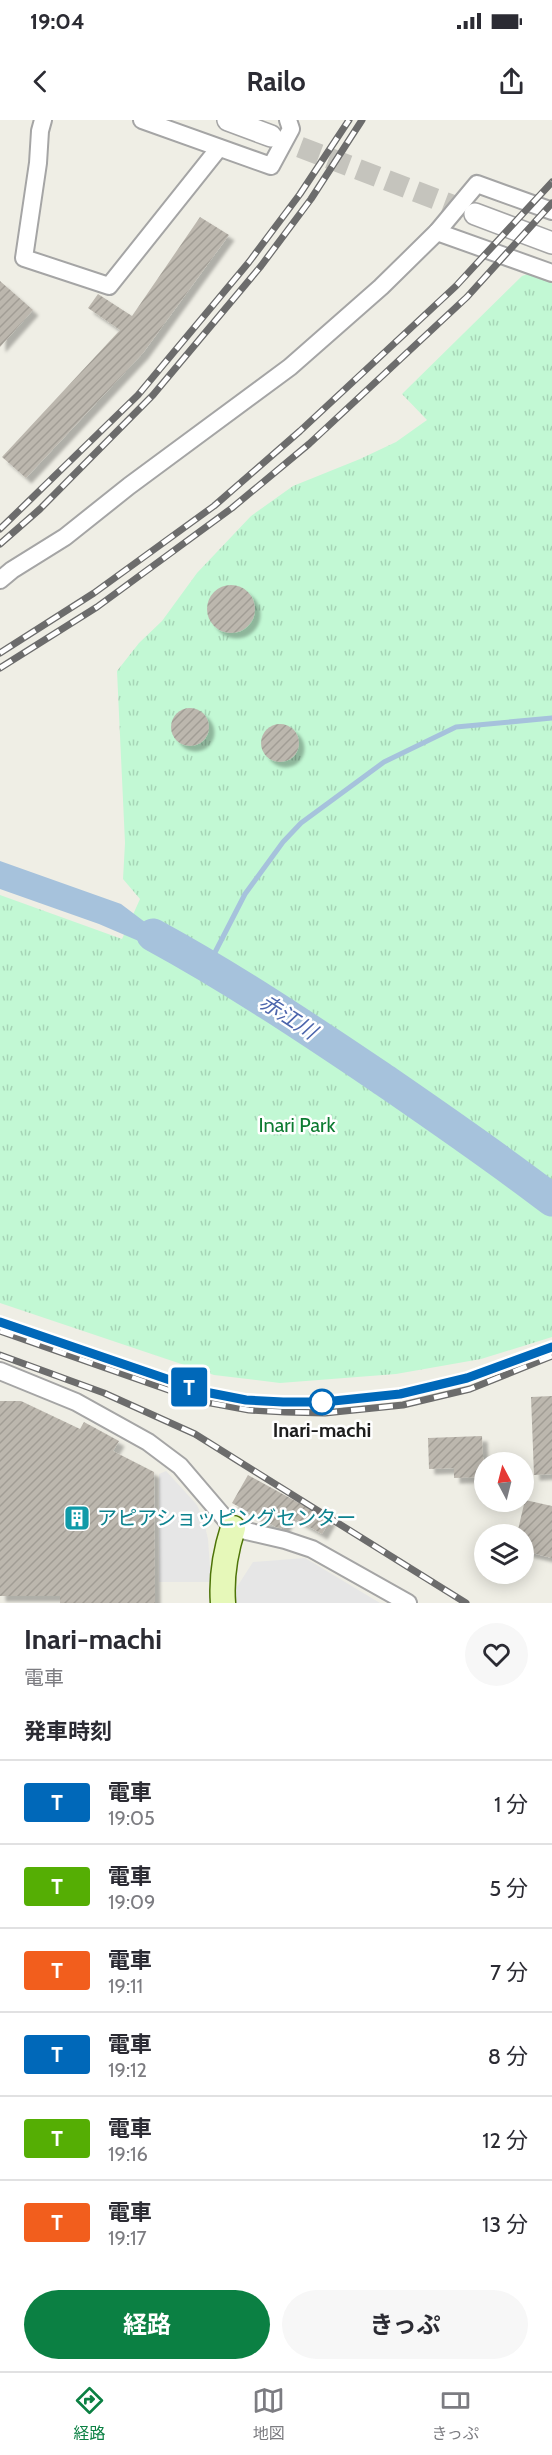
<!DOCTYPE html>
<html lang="ja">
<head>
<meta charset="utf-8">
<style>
  body { margin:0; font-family:Cabin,"Noto Sans JP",sans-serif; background:#f7f7f7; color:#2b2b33; height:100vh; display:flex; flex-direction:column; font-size:22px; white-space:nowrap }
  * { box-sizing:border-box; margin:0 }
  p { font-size:20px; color:#7c7c81 }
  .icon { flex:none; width:33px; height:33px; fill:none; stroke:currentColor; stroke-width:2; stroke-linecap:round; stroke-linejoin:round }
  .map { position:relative; height:1483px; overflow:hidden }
  .drawer { display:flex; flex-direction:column; background:#fff; flex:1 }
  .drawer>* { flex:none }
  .badge { padding:0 12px; border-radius:4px; font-size:21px; line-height:39px }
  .needle { width:39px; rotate:353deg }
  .tools { position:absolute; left:474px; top:1332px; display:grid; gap:12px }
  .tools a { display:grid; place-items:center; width:60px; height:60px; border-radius:50%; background:#fff; box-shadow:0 3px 15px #0003; font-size:30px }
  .map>.badge { position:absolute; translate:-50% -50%; box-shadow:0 0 0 3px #fff }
  h2 { padding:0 24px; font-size:22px; line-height:54px }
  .round { display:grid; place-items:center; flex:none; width:63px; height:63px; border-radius:32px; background:#f7f7f7 }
  .headline { display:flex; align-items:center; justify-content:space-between; height:102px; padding:0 24px }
  h1 { font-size:28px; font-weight:700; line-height:45px }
  .button { display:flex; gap:12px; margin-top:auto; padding:12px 24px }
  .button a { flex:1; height:69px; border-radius:36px; background:#0b8043; color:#fff; font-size:24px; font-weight:700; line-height:69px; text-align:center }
  .button a+a { background:#f7f7f7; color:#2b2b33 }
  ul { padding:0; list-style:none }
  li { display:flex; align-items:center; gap:18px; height:84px; padding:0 24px; border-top:2px solid #e1e1e2 }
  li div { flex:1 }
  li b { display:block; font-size:22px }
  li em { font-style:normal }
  li .badge { min-width:66px; font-weight:700; text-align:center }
  .status { display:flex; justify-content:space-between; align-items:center; height:42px; padding:0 30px; background:#fff; direction:ltr }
  .status svg { height:16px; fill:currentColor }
  header { display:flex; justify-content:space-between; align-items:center; height:78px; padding:0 24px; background:#fff; font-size:27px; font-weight:700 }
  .menu { display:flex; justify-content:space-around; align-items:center; height:84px; border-top:2px solid #e1e1e2; background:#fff; font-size:16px; color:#7c7c81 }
  .menu a { display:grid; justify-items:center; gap:3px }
  .menu .selected { color:#0b8043 }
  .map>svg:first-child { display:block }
  .park { fill:url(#park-tufts) }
  .parking { fill:#e6e6e6 }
  .water { fill:#a6c2dc }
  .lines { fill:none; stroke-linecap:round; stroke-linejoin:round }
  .stream { stroke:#a6c2dc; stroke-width:5 }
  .river { stroke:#a6c2dc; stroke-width:33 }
  .building { fill:url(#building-hatch); filter:url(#shadow) }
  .tertiary-tunnel { stroke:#c5c4bd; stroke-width:21; stroke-dasharray:21 10; stroke-linecap:butt }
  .minor-casing { stroke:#a5a5a5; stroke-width:20 }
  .tertiary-casing { stroke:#a5a5a5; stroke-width:24 }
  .secondary-casing { stroke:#4d7407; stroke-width:27 }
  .minor { stroke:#fff; stroke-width:16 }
  .tertiary { stroke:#fff; stroke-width:21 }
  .secondary { stroke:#e6f8b9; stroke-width:24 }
  .rail-casing { stroke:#6c6c6c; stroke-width:7 }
  .rail { stroke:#fff; stroke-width:4.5; stroke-dasharray:14; stroke-linecap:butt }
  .line-casing { stroke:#fff; stroke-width:14 }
  .line { stroke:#0068b9; stroke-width:9 }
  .stop-dot { fill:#fff; stroke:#0068b9; stroke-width:3 }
  .labels { text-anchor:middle; stroke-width:5; stroke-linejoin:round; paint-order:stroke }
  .park-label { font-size:20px; fill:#0d7b31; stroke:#fff }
  .stop-label { font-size:20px; font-weight:bold; fill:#1e1e1e; stroke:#fff }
  .culture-label { font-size:20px; fill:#0d838f; stroke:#fff; text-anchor:start }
  .water-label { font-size:21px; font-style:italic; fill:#4c65ac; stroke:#fff }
</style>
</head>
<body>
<div class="status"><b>19:04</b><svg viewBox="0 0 49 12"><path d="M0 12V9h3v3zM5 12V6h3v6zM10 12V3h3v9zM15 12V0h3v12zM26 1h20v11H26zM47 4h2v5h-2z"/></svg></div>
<header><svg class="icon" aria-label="back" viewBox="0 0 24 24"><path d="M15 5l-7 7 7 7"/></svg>Railo<svg class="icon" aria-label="share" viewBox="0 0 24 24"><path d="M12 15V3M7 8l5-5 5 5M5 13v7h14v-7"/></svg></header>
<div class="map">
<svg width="552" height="1483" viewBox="0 0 552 1483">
  <defs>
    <pattern id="park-tufts" width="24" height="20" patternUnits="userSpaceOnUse" patternTransform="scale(1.5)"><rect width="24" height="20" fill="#c2f8d4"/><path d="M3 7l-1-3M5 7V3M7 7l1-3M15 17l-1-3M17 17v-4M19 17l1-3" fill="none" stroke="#a6d4b6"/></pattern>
    <pattern id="building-hatch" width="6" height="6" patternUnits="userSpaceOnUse" patternTransform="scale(1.5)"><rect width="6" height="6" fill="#bcb7ae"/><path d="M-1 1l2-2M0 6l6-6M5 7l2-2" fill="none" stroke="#a19d95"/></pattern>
    <filter id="shadow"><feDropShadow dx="5.5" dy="5.5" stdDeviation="1.5" flood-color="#0004"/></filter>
  </defs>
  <rect width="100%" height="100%" fill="#efeee5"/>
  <polygon class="park" points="531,153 552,161 552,1217 481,1239 396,1254 280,1263 214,1255 0,1183 0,775 122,819 140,779 123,759 125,723 117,551 139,523 162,501 197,453 251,396 293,366 360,339 396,322 427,300 402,274 522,156"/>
  <g class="parking">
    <polygon points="166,1351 197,1385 203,1398 208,1419 211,1462 159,1462 159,1354"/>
    <polygon points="305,1438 380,1483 233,1483 233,1473 253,1442"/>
  </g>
  <polygon class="water" points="0,741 121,784 211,852 99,804 0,769"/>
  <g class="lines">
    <polyline class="stream" points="208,846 245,774 283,722 301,703 384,642 456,607 552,598"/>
    <path class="river" d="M153 815C232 858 307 908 381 958 439 998 496 1037 552 1080"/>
  </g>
  <g class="building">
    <polygon points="200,97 229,115 143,233 26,358 2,337 120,210 88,188 98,174 132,196"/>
    <polygon points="0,161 33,190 0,227"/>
    <circle cx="231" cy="489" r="24"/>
    <circle cx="190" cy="607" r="19"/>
    <circle cx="280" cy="623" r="19"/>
    <polygon points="552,1276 552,1354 534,1355 531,1277"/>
    <polygon points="0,1281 21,1281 80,1309 84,1302 119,1321 113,1331 154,1352 155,1483 60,1483 60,1476 0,1476"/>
    <polygon points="482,1316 484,1357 454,1358 454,1348 429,1349 428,1318"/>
    <polygon points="248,1355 330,1400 322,1414 290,1396 283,1409 276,1407 232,1383"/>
    <polygon points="525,1380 552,1386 552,1438 524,1431 524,1414 517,1414"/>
  </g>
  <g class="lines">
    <polyline class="tertiary-tunnel" points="271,16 475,94"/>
    <defs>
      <g id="minor">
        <polyline points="43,0 40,11 38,43 24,138 109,166 219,28"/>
        <polyline points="142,0 271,46 291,9 288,0"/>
        <polyline points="437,112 552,153"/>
        <polyline points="0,460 12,450 65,417 129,366 290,247 381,167 437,112 477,64 552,91"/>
        <polyline points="0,1251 76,1282 148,1322 180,1346 233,1408 285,1420 312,1429 408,1483"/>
      </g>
      <g id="tertiary">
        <polyline points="228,0 271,16"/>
        <polyline points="475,94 552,123"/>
      </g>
      <path id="secondary" d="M223 1483C221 1456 225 1433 233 1408"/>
    </defs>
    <use href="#minor" class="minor-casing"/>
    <use href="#tertiary" class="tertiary-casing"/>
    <use href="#secondary" class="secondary-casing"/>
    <use href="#minor" class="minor"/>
    <use href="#tertiary" class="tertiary"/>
    <use href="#secondary" class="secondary"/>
    <defs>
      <g id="rail">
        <polyline points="0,409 138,275 249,142 300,74 349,0"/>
        <polyline points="0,424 40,389 153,275 261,146 311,79 362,0"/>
        <polyline points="0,533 94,473 214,386 300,311 456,166 552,62"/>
        <polyline points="0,548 97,487 232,388 309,324 467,177 552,83"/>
        <polyline points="0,1211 200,1281 249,1290 285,1292 325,1293 403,1285 470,1269 552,1236"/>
        <path d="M45 1218C98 1237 151 1259 205 1272 279 1290 363 1285 435 1267 475 1256 513 1240 552 1227"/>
        <polyline points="0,1235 104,1273 195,1314 466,1483"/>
      </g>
    </defs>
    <use href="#rail" class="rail-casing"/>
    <use href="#rail" class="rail"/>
  </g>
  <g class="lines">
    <defs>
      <polyline id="line" points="0,1202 205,1272 246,1280 283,1282 324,1282 400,1274 467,1258 552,1227"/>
    </defs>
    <use href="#line" class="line-casing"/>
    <use href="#line" class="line"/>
  </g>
  <defs>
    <symbol id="building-square" viewBox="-11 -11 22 22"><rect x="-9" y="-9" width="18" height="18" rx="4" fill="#0f9aa8" stroke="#fff"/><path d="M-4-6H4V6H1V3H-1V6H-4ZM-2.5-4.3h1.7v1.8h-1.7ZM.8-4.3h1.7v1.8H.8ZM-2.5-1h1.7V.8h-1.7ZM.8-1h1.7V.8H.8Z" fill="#fff"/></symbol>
  </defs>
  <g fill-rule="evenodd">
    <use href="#building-square" x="62" y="1383" width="30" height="30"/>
  </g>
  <circle class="stop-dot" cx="322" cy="1282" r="12"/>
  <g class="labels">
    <g class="park-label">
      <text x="297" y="1012">Inari Park</text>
    </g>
    <g class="stop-label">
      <text x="322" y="1317">Inari-machi</text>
    </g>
    <g class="culture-label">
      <text x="97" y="1405">アピアショッピングセンター</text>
    </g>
    <g class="water-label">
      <text transform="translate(288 897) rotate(33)" y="7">赤江川</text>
    </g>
  </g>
</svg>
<div class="tools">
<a><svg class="needle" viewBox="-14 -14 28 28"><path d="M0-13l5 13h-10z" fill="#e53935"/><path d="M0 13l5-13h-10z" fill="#7c7c81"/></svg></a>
<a><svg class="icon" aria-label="layers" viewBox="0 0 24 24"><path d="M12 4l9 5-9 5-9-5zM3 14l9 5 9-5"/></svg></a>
</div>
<b class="badge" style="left:189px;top:1267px;background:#0068b9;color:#fff">T</b>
</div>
<section class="drawer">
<div class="headline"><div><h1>Inari-machi</h1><p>電車</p></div><a class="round"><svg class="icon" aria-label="heart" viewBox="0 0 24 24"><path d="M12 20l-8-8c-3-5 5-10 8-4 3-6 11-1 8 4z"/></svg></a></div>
<h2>発車時刻</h2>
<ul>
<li><span class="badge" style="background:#0068b9;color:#fff">T</span><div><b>電車</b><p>19:05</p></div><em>1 分</em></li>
<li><span class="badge" style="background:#55ae04;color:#fff">T</span><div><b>電車</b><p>19:09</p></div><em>5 分</em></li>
<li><span class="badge" style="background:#f25e1d;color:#fff">T</span><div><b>電車</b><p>19:11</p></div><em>7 分</em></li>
<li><span class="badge" style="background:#0068b9;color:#fff">T</span><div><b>電車</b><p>19:12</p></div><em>8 分</em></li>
<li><span class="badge" style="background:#55ae04;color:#fff">T</span><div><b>電車</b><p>19:16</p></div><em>12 分</em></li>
<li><span class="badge" style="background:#f25e1d;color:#fff">T</span><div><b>電車</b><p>19:17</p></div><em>13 分</em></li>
</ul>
<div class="button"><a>経路</a><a>きっぷ</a></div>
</section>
<nav class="menu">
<a class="selected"><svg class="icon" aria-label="directions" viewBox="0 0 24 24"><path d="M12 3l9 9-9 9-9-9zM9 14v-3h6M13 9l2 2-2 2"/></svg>経路</a>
<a><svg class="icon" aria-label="map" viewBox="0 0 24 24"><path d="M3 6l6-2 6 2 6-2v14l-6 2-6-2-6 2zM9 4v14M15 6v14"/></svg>地図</a>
<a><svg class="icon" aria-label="tickets" viewBox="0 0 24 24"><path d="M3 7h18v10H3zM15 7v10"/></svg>きっぷ</a>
</nav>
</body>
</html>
